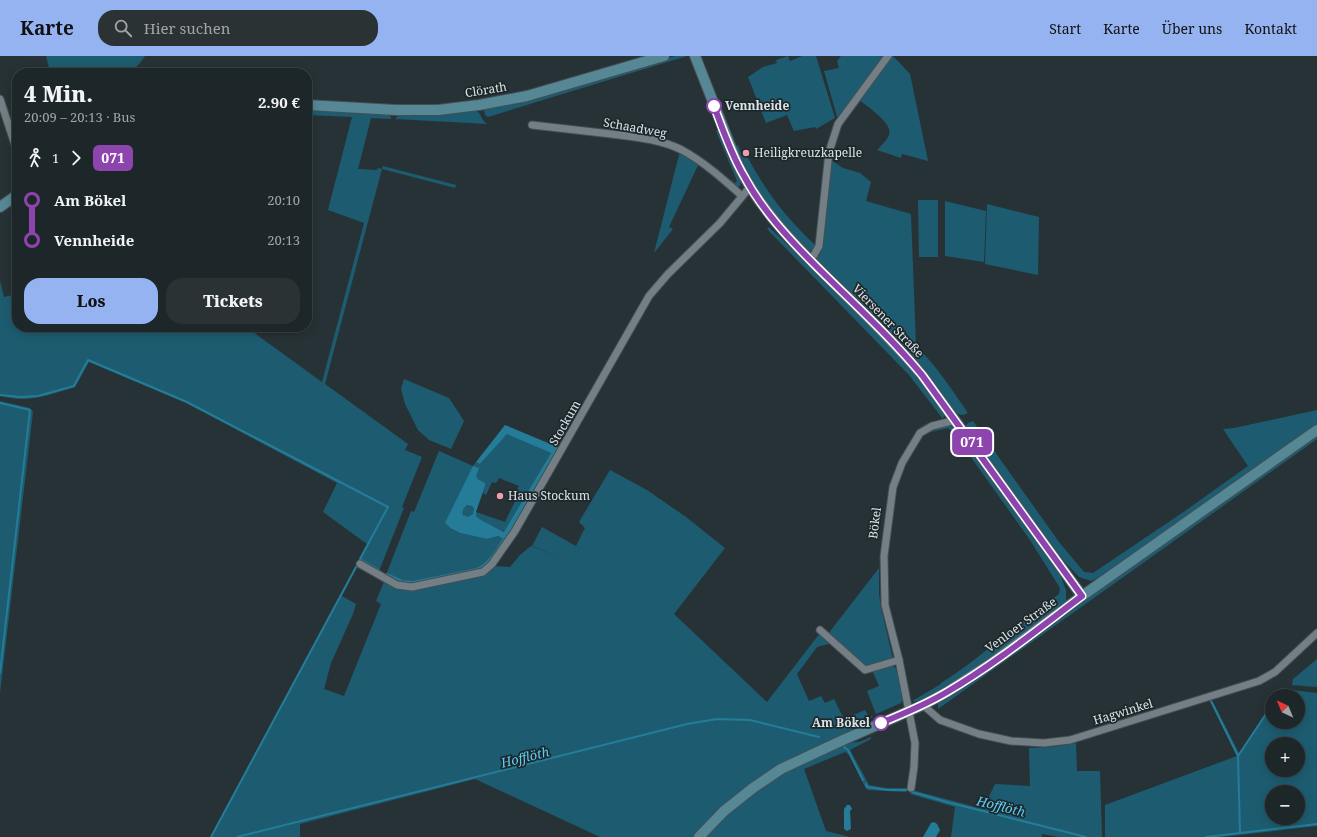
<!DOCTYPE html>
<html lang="de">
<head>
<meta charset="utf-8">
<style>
  body { margin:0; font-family:"Noto Serif",serif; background:#2a3234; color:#f1f3f6; height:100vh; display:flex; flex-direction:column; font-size:15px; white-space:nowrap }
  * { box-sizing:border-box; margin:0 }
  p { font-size:13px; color:#a0a5a8 }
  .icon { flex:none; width:22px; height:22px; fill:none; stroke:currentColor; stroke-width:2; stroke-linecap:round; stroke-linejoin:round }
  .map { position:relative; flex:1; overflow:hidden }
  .sheet { position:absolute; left:12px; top:12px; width:300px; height:264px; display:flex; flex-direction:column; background:#1d2628; border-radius:16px; box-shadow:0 2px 10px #0003,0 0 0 1px #3b4345 }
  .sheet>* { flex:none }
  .badge { padding:0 8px; border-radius:6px; font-size:14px; line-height:26px }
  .needle { width:26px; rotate:316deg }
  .tools { position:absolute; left:1265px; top:633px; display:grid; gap:8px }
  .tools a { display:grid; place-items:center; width:40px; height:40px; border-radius:50%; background:#1d2628; box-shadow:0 2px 10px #0003,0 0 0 1px #3b4345; font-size:20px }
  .map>.badge { position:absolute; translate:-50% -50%; box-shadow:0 0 0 2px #fff }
  .legs { display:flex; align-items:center; gap:6px; height:44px; padding:0 12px; font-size:13px }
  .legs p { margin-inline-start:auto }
  .head { display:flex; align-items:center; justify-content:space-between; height:68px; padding:0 12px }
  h1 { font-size:22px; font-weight:800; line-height:30px }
  .primary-button { display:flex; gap:8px; margin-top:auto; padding:8px 12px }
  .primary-button a { flex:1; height:46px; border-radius:16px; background:#95b2f1; color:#111; font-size:16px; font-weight:800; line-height:46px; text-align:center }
  .primary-button a+a { background:#2a3234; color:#f1f3f6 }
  ul { padding:0 12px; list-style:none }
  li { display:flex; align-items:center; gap:14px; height:40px; font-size:15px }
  li i { display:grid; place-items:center; width:6px; height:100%; margin:0 5px; background:currentColor }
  li i::after { content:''; width:10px; height:10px; margin:-5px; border:3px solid; border-radius:50%; background:#1d2628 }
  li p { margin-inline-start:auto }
  li:first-child i { background:linear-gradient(#0000 50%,currentColor 0) }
  li:last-child i { background:linear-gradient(currentColor 50%,#0000 0) }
  header { display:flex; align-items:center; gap:24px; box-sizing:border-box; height:56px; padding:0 20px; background:#95b2f1; color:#111 }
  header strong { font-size:19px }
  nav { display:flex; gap:22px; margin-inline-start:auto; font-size:14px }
  .search { width:280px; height:36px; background:#2a3234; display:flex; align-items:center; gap:10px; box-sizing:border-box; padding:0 14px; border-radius:16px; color:#a0a5a8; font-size:15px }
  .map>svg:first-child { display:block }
  .green { fill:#1d5c70; fill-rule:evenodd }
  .water { fill:#257c98; fill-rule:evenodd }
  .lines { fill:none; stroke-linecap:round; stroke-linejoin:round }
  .stream { stroke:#257c98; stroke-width:2 }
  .street-casing { stroke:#454e52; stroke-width:9 }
  .secondary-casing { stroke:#454e52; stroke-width:12 }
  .street { stroke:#737f84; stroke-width:7 }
  .secondary { stroke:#568795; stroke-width:10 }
  .line-1-casing { stroke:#fff; stroke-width:9 }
  .line-1 { stroke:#8e44ad; stroke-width:6 }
  .stop-1-dot { fill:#fff; stroke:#8e44ad; stroke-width:2 }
  .poi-dot { fill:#f19ab2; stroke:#1d282c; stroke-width:1.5 }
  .labels { text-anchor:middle; stroke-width:3.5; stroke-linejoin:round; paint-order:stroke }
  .street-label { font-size:12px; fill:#dce3e6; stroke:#1d282c }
  .stop-label { font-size:12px; font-weight:bold; fill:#dce3e6; stroke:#1d282c; text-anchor:start }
  .poi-label { font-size:12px; fill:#dce3e6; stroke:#1d282c; text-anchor:start }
  .water-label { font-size:13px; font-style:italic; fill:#5fcff5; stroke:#1d282c }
</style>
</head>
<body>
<header>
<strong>Karte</strong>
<div class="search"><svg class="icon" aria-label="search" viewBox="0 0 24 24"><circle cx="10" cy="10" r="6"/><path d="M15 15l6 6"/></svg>Hier suchen</div>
<nav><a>Start</a><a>Karte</a><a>Über uns</a><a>Kontakt</a></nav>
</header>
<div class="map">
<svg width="1317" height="781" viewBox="0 0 1317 781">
  <rect width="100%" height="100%" fill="#273236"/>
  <g class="green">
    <polygon points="46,0 145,0 140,7 130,17 49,17 50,16"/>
    <polygon points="675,0 687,0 488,61 485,59 484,53 486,52 547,38"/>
    <polygon points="788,0 790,5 802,0 816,0 835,62 816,73 815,71 794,75 787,59 766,67 748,21 763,11 777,7 776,4"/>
    <polygon points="841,0 885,0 838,64 824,15 839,12 837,5"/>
    <path d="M892 0H893L910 18 928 105 902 98 901 102 877 94C881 90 887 84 889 79 894 68 867 50 859 44Z"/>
    <path d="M307 52 390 58 391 63 371 62 358 113 377 114 378 112 382 113 383 110 456 129 455 132 382 113 325 328 408 388 405 394 422 401 402 451 404 452 379 515 361 504 358 505 367 488 323 456 337 427 186 347 89 306 75 331C58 336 40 343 22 343 15 343 7 341 0 340V225L4 241 17 238V271H246L322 326 364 167 328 154 352 61 307 59Z"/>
    <path d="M476 54C481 57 481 64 487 68L395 63 401 57Z"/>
    <path d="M719 73 741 126 740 130C735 133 731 127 727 124L728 122 735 127 737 125 716 75Z"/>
    <path d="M738 89 742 101 748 102C766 136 788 164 816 190L807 197 781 168 750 125 734 92Z"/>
    <polygon points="680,95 699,107 669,171 673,173 654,197"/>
    <path d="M831 104 843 112 860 117 871 126 866 145 911 158 916 290C937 310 952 334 968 357 960 361 957 358 952 352L815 205 821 196Z"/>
    <polygon points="918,144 938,144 938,201 919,201"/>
    <polygon points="945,145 986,155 984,206 945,200"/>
    <polygon points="987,148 1039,161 1038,219 985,208"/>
    <polygon points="769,171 809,209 893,293 945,355 943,363 909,319 767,173"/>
    <polygon points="404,323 449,342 464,365 451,393 429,384 418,374 405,348 401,333"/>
    <polygon points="0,345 30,352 33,356 0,637"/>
    <polygon points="1317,354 1317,370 1196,456 1099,521 1091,525 1079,521 1062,503 965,371 968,367 973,365 1059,486 1084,516 1093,517 1182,457 1248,410 1223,373 1234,372"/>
    <path d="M947 369 958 372 1004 435 1060 518 1066 534V545L990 604 967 619 918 646 912 645 941 628V627C969 610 993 588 1019 568 1032 558 1045 548 1059 538L1060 532 1030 484 953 376 948 372 926 377Z"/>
    <path d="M507 377 551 397 505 476 478 463 476 460V456L505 466 518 439 515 437 519 430 499 422 496 427 492 426 486 439 483 437 485 430V427L478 423 476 420 452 473 460 477 487 483 498 480 505 484C497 495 490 509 477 514L413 527 401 526 386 519 411 455 414 456 439 395 473 410 476 406 480 408Z"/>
    <polygon points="1317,378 1317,383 938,653 938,648 942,642 1093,538"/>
    <polygon points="610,414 647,434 686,461 725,492 674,558 767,646 820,577 832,587 817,591 797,618 809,645 821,640 825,647 834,643 844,663 865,654 869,661 873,660 860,673 773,715 695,781 600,781 475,723 300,768 300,781 211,781 356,510 357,511 342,540 356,548 353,558 331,607 324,633 344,640 381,548 376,545 384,526 399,533 428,532 478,520 494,510 510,511 520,499 531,490 568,504 532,490 542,471 576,490 585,472 579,466"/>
    <circle cx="468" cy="455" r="6"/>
    <polygon points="879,512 879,538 881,552 893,603 865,612 828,578"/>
    <polygon points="1317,603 1317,631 1292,629 1293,623"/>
    <polygon points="889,608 896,612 903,642 901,647 876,658 867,635 879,630 872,614"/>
    <path d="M1283 631 1284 633 1317 637V770L1222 781H1105V749L1237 700 1210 645 1212 644 1239 697 1272 647V666H1298V640H1277ZM1272 688H1298V714H1272ZM1272 736H1298V762H1272Z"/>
    <polygon points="871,681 871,683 850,694 867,725 869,729 886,732 908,732 906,736 868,734 865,731 849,699 845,696 804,713 826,775 850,781 704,781 731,754 754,736 785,715 843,687 859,686"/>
    <polygon points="1076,687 1077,715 1100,715 1102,781 1058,781 1042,778 1042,781 951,781 955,751 910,738 912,734 983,753 995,728 1030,730 1029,692 1051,691"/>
  </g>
  <g class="water">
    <path d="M505 369 560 392 512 473 505 484 498 480 487 483 460 477 452 473 445 467 473 410 479 412 476 420 478 423 485 427V430L476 456V460L479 463 504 476 551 397 507 378 480 408 476 406ZM467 449 472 450 474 453 473 458 468 461 463 459C462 454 463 452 467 449Z"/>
    <polygon points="847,749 850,749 852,753 850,755 851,773 847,775 844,773 844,753"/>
    <polygon points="934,766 937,768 940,774 936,781 923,781 931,767"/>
  </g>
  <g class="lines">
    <g class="stream">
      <polyline points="0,339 20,341 38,340 74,330 88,304 187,346 388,451 360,503 379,514"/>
      <polyline points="0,347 30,354 0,617"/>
      <path d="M387 518 402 525 413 526 477 513C489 508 496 495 503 484"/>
      <polyline points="1278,640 1283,633"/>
      <polyline points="1211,645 1238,700"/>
      <polyline points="844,691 848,694 863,724"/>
      <polyline points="866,728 867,731 888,734 906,734"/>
      <polyline points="912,736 947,746 1086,781"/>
      <polyline points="1240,777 1238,700 1272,649"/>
      <polyline points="211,781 356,511"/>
      <polyline points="237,781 687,668 717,663 750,664 819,681"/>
      <polyline points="1206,781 1317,768"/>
    </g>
    <defs>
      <g id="street">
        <polyline points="0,43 17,95"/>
        <path d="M532 69C559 72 585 75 611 78 635 81 660 83 682 94 704 106 723 123 742 140"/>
        <polyline points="809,203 814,199 819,190 829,96 838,68 888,0"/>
        <polyline points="360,508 397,529 412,531 483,516 492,508 515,475 649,240 668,218 720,167 750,131"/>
        <polyline points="820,574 865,614 899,604"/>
        <polyline points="923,649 940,664 979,678 1011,685 1044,687 1070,684 1259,625 1275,616 1317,577"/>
        <polyline points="911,732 914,711 915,687 899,604 885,549 884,500 893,431 902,407 920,377 932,370 956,364"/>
      </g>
      <g id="secondary">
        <path d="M695 0 737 107C757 148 788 182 820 214 855 249 891 282 922 319L1082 540"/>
        <polyline points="307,49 396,54 438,54 479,49 527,40 664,0"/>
        <polyline points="0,151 17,139"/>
        <polyline points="699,781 724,755 753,732 781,713 843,684 923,649 947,636 990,608 1082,540 1317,374"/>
      </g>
    </defs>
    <use href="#street" class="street-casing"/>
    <use href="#secondary" class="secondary-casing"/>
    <use href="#street" class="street"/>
    <use href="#secondary" class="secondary"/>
  </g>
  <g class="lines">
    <defs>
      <path id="line-1" d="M714 50C723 74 731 98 744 120 762 154 789 183 816 210 852 246 890 280 922 319L1082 540C1038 573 995 608 947 636 927 648 903 658 881 667"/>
    </defs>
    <use href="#line-1" class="line-1-casing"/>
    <use href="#line-1" class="line-1"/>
  </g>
  <g class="stop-1-dot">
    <circle cx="714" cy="50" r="7"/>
    <circle cx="881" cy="667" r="7"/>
  </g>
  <g class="poi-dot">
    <circle cx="746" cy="97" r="4"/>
    <circle cx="500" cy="440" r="4"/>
  </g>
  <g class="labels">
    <g class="street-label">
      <text transform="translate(486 34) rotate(-9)" y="4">Clörath</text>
      <text transform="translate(635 72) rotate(10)" y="4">Schaadweg</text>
      <text transform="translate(888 265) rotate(46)" y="4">Viersener Straße</text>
      <text transform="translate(565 367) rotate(-60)" y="4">Stockum</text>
      <text transform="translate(875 467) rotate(-83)" y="4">Bökel</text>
      <text transform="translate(1021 569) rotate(-36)" y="4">Venloer Straße</text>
      <text transform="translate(1123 656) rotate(-17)" y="4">Hagwinkel</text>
    </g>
    <g class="stop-label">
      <text x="725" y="54">Vennheide</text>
      <text x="870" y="671" text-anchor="end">Am Bökel</text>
    </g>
    <g class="poi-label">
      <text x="754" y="101">Heiligkreuzkapelle</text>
      <text x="508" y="444">Haus Stockum</text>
    </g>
    <g class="water-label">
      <text transform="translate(525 701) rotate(-14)" y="5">Hofflöth</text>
      <text transform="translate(1001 750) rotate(14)" y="5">Hofflöth</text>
    </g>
  </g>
</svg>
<div class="tools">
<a><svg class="needle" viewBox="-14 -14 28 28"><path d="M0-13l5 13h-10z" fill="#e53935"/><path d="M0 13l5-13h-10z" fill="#a0a5a8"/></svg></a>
<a>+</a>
<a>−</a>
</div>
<b class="badge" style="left:972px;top:386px;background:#8e44ad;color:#fff">071</b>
<section class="sheet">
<div class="head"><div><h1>4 Min.</h1><p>20:09 – 20:13 · Bus</p></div><b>2.90 €</b></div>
<div class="legs"><svg class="icon" aria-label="walk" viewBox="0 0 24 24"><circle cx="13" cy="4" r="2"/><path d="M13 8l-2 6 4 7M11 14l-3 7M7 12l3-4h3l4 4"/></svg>1<svg class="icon" aria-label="forward" viewBox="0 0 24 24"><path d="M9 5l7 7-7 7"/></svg><b class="badge" style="background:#8e44ad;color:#fff">071</b></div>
<ul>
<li><i style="color:#8e44ad"></i><b>Am Bökel</b><p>20:10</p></li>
<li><i style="color:#8e44ad"></i><b>Vennheide</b><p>20:13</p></li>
</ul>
<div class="primary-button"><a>Los</a><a>Tickets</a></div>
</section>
</div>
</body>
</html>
